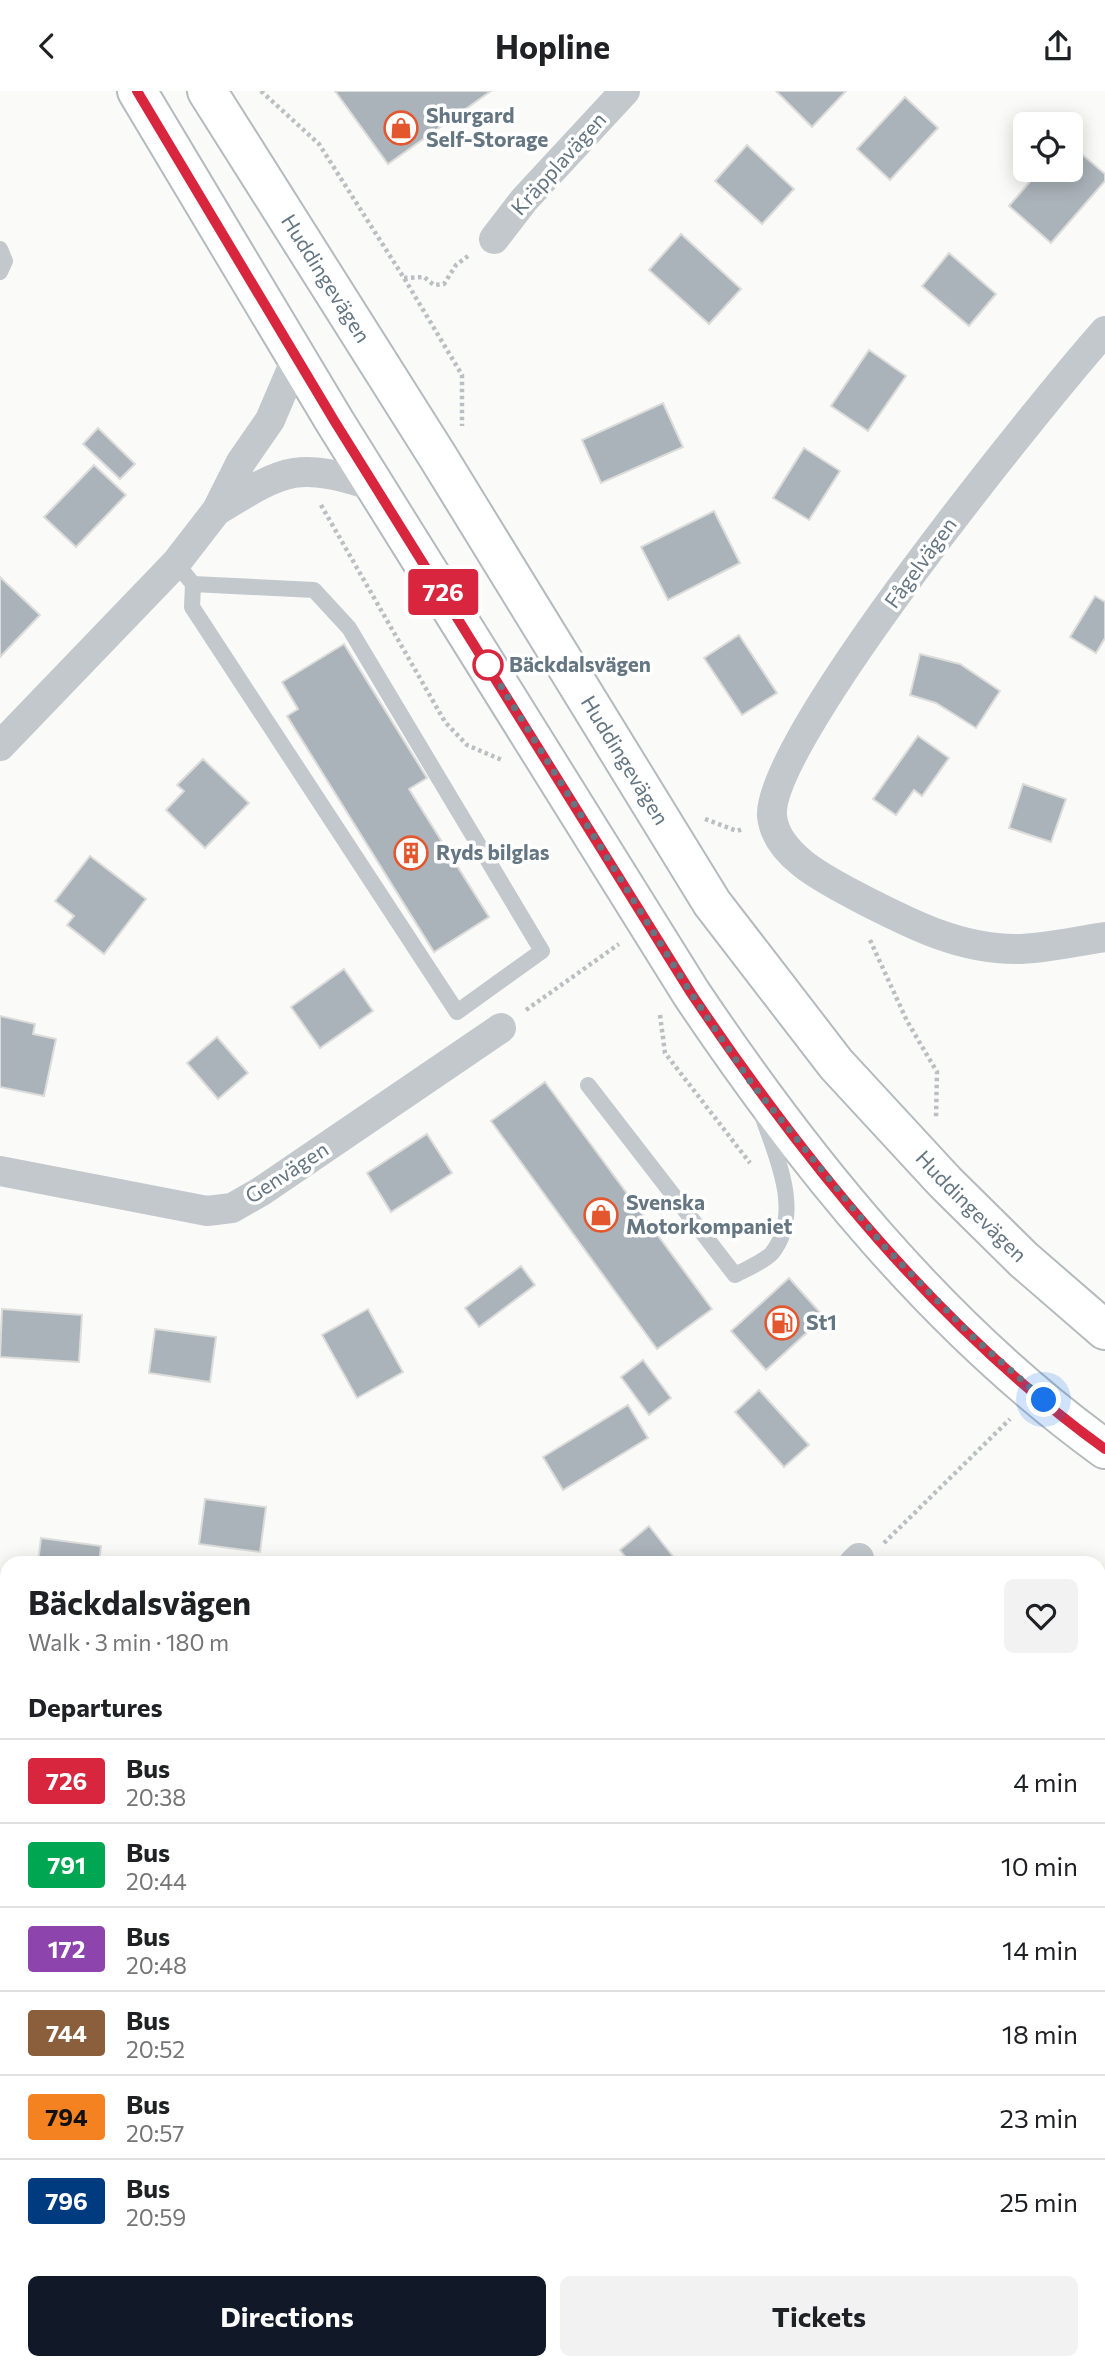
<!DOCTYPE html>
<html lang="en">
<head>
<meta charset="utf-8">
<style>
  body { margin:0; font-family:Commissioner,sans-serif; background:#f2f2f2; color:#202124; height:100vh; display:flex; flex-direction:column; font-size:26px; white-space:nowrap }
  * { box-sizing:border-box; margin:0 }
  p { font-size:23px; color:#757577 }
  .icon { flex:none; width:38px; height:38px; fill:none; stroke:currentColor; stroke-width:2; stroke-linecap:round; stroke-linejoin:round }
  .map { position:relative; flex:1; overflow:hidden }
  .panel { position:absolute; left:0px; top:1465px; width:1106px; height:814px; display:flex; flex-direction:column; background:#fff; border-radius:21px 21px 0 0; box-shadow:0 4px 18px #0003 }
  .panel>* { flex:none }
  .badge { padding:0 14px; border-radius:5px; font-size:24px; line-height:46px }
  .controls { position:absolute; left:1013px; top:21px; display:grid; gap:14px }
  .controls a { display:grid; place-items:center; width:70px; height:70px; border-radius:10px; background:#fff; box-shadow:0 4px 18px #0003; font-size:35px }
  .you { position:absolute; width:35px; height:35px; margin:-18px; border:5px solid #fff; border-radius:50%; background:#1a73e8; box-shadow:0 0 0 10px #1a73e833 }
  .map>.badge { position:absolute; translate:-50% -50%; box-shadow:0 0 0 4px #fff }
  h2 { padding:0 28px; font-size:26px; line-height:63px }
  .round { display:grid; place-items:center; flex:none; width:74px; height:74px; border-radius:10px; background:#f2f2f2 }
  .headline { display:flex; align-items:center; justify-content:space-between; height:119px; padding:0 28px }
  h1 { font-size:33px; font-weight:700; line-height:52px }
  .button { display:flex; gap:14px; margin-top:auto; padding:14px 28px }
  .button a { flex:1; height:80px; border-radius:10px; background:#111827; color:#fff; font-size:28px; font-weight:700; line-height:80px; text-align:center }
  .button a+a { background:#f2f2f2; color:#202124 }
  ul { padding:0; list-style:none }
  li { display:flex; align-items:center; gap:21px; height:84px; padding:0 28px; border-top:2px solid #e0e0e0 }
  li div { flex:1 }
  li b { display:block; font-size:26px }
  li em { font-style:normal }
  li .badge { min-width:77px; font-weight:700; text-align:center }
  header { display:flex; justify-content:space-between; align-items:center; height:91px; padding:0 28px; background:#fff; font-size:32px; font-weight:700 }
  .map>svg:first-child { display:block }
  .green { fill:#dadfd7 }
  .building { fill:#aab3b9; stroke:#dcdcda; stroke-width:2 }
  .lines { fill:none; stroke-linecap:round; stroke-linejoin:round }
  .primary-casing { stroke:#b5babe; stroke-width:42 }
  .path { stroke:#bbbfc2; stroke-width:4.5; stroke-dasharray:3.5 3.5; stroke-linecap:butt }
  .service { stroke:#c3c8cc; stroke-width:16 }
  .minor { stroke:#c3c8cc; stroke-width:30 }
  .tertiary { stroke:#c3c8cc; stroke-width:37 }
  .primary { stroke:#fff; stroke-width:38 }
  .line-casing { stroke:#fff; stroke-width:16 }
  .line { stroke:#d7263d; stroke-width:10 }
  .walk { stroke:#657683; stroke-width:7; stroke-dasharray:0 12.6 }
  .stop-dot { fill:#fff; stroke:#d7263d; stroke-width:3.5 }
  .labels { text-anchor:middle; stroke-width:7; stroke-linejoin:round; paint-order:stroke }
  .poi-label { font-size:21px; font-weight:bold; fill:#657683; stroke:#fff; text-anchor:start }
  .street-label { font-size:21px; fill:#657683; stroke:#fff }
  .stop-label { font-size:21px; font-weight:bold; fill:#657683; stroke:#fff; text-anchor:start }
</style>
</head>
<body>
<header><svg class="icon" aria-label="back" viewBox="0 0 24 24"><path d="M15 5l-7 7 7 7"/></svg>Hopline<svg class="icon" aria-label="share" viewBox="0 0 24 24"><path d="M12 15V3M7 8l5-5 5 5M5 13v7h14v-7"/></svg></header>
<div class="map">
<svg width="1105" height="2277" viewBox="0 0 1105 2277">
  <rect width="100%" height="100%" fill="#fafaf8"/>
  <g class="green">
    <polygon points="1105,1630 1105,1943 1099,1941 1099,1642"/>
    <polygon points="0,2162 7,2164 7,2272 692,2272 695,2277 0,2277"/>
  </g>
  <g class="building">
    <polygon points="335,0 491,0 388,73"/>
    <polygon points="776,0 846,0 812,36"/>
    <polygon points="905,6 938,37 890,89 857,58"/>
    <polygon points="747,54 794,98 762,133 715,90"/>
    <polygon points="1071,54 1105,83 1105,90 1051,152 1009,115 1040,79 1071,79"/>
    <polygon points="681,143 741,198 709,233 649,179"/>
    <polygon points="949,162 996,203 969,235 922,195"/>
    <polygon points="869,259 906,285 868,340 831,315"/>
    <polygon points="663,312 683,356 601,392 582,349"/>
    <polygon points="98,337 135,373 120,388 83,353"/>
    <polygon points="804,357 840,380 809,429 773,407"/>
    <polygon points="94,374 126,404 76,456 44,426"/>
    <polygon points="714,420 740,472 668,509 641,456"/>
    <polygon points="0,486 40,524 0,566"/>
    <polygon points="1095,505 1105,511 1105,547 1096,562 1070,546"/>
    <polygon points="739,544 777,602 742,624 704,567"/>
    <polygon points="344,553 427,687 409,698 489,826 434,861 287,625 298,618 282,591"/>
    <polygon points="920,563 960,573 1000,600 976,637 936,612 910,604"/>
    <polygon points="918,645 949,667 922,705 914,699 896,724 873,708"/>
    <polygon points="203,668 249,712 205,757 166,719 184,700 177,694"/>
    <polygon points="1023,693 1066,708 1051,751 1009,737"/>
    <polygon points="90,765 146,808 104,863 67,834 74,825 55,810"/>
    <polygon points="344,878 373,920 320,957 291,916"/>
    <polygon points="0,925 35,933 33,943 56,948 44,1005 0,996"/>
    <polygon points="217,946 248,982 218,1008 187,972"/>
    <polygon points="545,991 712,1218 657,1258 491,1030"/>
    <polygon points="427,1043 452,1082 391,1121 367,1082"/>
    <polygon points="521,1175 535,1194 479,1236 465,1217"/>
    <polygon points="789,1187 824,1226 766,1279 731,1240"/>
    <polygon points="2,1218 82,1224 79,1271 0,1266"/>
    <polygon points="368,1218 403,1281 357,1307 322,1244"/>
    <polygon points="155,1238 216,1246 210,1291 149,1282"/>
    <polygon points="643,1269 671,1307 649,1324 621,1286"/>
    <polygon points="759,1299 809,1354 784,1376 735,1321"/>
    <polygon points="628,1314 648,1347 563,1399 543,1366"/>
    <polygon points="205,1408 266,1416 260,1461 199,1453"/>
    <polygon points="649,1435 675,1468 669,1472 630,1472 620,1459"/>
    <polygon points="41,1447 101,1455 99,1472 38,1472"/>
    <polygon points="0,1663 7,1664 7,1710 0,1709"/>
    <polygon points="7,2052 7,2092 0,2091"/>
  </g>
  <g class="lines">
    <defs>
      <g id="primary">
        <path d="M137 0 335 331 691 902C805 1072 938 1237 1105 1358"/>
        <path id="s1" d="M207 0 438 366 712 812 836 973 945 1091 1024 1169 1105 1239"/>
      </g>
    </defs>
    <use href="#primary" class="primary-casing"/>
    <g class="path">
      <polyline points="261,0 319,53 404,187 462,284 462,335"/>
      <polyline points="404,187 424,186 434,194 444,193 456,174 468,165"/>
      <polyline points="321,414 445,631 467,654 502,669"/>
      <polyline points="705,728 737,740 743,738"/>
      <polyline points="870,849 907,930 937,981 936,1027"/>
      <polyline points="526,919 619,853"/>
      <polyline points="660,924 665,962 750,1072"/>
      <polyline points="884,1452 1010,1328"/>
      <polyline points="1099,1847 1105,1843"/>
      <polyline points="0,2268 7,2268"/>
      <polyline points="153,2272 189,2277"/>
      <polyline points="332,2272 335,2277"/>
      <polyline points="426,2277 430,2272"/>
      <polyline points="961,2277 966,2272"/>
    </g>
    <g class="service">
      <polyline points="0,158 5,170 0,181"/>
      <polyline points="176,472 193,493 314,499 349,537 542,860 457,921 192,516 193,493"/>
      <path d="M588 994 735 1184C746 1178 764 1171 772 1162 803 1123 777 1067 763 1027"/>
    </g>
    <g class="minor">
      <polyline points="494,148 524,109 625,0"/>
      <path d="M1105 240C1044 309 766 650 772 725 776 766 830 791 862 808 911 833 959 858 1016 858 1045 858 1076 850 1105 846"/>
      <path d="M218 419C288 376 297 371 377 396"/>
      <polyline points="0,655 176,472 217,419 241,371 270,329 297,266"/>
      <polyline points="0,1080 207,1120 232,1117 260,1101 501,937"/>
      <polyline points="854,1472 859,1467"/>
      <polyline points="0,1611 7,1612"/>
      <polyline points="0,2148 7,2150"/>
    </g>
    <g class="tertiary">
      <polyline points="1099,2147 1105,2143"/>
      <polyline points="861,2277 871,2272"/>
    </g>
    <use href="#primary" class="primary"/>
  </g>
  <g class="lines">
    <defs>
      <path id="line" d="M137 0 335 331 691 902C805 1072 938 1237 1105 1358"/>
    </defs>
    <use href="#line" class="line-casing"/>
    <use href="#line" class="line"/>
    <polyline class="walk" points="488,574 691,902 752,993 883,1154 971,1244 1044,1309"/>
  </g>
  <defs>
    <symbol id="shop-ring" viewBox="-11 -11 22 22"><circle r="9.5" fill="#fff" stroke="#e4572e" stroke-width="1.5"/><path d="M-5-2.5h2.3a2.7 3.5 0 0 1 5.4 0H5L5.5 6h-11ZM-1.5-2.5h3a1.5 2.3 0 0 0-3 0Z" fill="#e4572e"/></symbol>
    <symbol id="building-ring" viewBox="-11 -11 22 22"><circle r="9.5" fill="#fff" stroke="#e4572e" stroke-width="1.5"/><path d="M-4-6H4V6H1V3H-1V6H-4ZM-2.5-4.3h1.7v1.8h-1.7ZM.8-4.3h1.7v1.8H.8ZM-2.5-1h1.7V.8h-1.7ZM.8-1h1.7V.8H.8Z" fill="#e4572e"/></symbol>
    <symbol id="fuel-ring" viewBox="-11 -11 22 22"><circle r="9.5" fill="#fff" stroke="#e4572e" stroke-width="1.5"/><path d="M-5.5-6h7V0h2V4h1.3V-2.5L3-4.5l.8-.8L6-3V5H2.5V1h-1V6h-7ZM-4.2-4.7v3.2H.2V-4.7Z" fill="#e4572e"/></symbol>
  </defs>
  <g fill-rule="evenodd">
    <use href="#shop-ring" x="382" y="18" width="38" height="38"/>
    <use href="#building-ring" x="392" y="743" width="38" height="38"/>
    <use href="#shop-ring" x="582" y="1105" width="38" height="38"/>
    <use href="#fuel-ring" x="763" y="1213" width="38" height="38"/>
  </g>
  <circle class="stop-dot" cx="488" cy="574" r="14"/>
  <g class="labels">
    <g class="poi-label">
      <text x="426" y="32">Shurgard<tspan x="426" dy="24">Self-Storage</tspan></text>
      <text x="436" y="769">Ryds bilglas</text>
      <text x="626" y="1119">Svenska<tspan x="626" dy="24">Motorkompaniet</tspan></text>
      <text x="806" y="1239">St1</text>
    </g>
    <g class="street-label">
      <text transform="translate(559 73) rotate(-48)" y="7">Kräpplavägen</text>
      <text dy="7" stroke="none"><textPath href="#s1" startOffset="222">Huddingevägen</textPath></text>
      <text transform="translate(921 472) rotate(-54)" y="7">Fågelvägen</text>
      <text dy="7" stroke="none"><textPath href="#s1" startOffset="789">Huddingevägen</textPath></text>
      <text transform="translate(287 1082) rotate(-33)" y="7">Genvägen</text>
      <text dy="7" stroke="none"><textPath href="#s1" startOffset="1356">Huddingevägen</textPath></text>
    </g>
    <g class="stop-label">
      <text x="509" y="581">Bäckdalsvägen</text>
    </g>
  </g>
</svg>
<div class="controls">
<a><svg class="icon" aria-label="locate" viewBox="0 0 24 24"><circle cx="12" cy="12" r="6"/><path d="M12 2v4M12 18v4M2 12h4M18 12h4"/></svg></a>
</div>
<div class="you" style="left:1044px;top:1309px"></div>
<b class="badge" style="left:443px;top:501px;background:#d7263d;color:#fff">726</b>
<section class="panel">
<div class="headline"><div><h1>Bäckdalsvägen</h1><p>Walk · 3 min · 180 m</p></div><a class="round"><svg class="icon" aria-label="heart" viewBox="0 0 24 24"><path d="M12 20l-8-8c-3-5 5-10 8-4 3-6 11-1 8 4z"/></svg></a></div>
<h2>Departures</h2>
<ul>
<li><span class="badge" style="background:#d7263d;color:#fff">726</span><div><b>Bus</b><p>20:38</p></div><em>4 min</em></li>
<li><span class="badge" style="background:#00a651;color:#fff">791</span><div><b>Bus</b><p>20:44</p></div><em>10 min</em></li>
<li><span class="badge" style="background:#8e44ad;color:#fff">172</span><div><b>Bus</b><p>20:48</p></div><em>14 min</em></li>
<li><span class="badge" style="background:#8b5e3c;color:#fff">744</span><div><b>Bus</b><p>20:52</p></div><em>18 min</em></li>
<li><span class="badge" style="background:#f58220;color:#111">794</span><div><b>Bus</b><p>20:57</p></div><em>23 min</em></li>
<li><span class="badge" style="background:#003b80;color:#fff">796</span><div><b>Bus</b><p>20:59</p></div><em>25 min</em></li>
</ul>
<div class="button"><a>Directions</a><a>Tickets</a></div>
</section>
</div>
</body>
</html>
